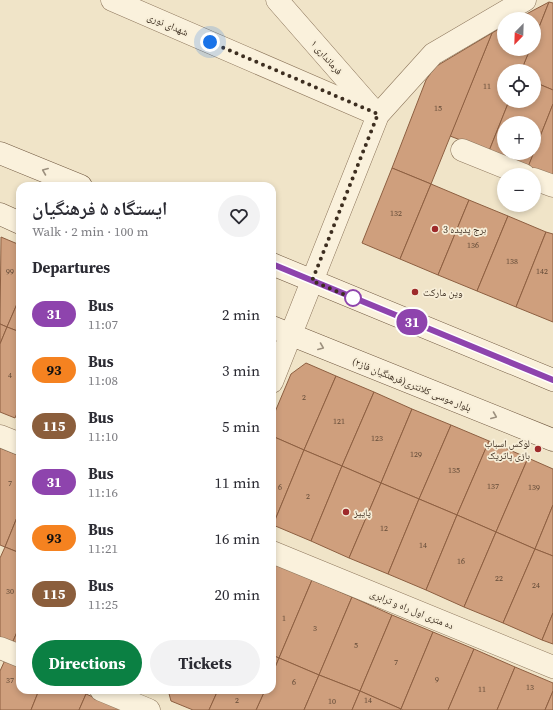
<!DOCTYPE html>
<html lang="en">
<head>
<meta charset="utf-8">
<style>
  body { margin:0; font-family:"Source Serif 4","Noto Naskh Arabic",serif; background:#f2f2f3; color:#2b2b33; height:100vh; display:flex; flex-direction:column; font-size:15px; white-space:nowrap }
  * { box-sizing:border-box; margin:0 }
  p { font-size:13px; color:#7c7c81 }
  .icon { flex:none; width:22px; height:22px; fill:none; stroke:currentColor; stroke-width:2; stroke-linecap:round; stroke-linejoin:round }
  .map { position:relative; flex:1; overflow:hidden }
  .side { position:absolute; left:16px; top:182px; width:260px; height:512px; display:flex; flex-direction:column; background:#fff; border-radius:12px; box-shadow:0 2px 6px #0003 }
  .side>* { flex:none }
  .badge { padding:0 8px; border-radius:13px; font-size:14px; line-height:26px }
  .needle { width:26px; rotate:203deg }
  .buttons { position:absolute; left:497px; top:12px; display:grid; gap:8px }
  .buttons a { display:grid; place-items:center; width:44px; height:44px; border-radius:50%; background:#fff; box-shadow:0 2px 6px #0003; font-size:20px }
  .you { position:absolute; width:20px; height:20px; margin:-10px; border:3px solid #fff; border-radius:50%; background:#1a73e8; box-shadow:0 0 0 6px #1a73e833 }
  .map>.badge { position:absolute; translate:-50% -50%; box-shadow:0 0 0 2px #fff }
  h2 { padding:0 16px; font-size:15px; line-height:36px }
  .round { display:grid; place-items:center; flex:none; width:42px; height:42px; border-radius:21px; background:#f2f2f3 }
  .overview { display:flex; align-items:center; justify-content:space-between; height:68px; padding:0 16px }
  h1 { font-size:19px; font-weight:700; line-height:30px }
  .button { display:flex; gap:8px; margin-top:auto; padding:8px 16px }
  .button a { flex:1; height:46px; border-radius:24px; background:#0b8043; color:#fff; font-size:16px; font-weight:700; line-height:46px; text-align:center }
  .button a+a { background:#f2f2f3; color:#2b2b33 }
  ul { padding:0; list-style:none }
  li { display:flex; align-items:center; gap:12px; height:56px; padding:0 16px }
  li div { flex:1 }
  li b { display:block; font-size:15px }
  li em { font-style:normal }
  li .badge { min-width:44px; font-weight:700; text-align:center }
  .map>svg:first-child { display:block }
  .building { fill:#cf9f7d; stroke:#8d5f41 }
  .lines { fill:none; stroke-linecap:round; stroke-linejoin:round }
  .minor-casing { stroke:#8d765c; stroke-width:23 }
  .secondary-casing { stroke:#6f573f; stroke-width:23 }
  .minor { stroke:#faf1dc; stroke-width:22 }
  .secondary { stroke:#faf1dc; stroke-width:22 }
  .oneway { stroke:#9c907e }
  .line-casing { stroke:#fff; stroke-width:9 }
  .line { stroke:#8e44ad; stroke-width:6 }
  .walk { stroke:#3d2e20; stroke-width:4; stroke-dasharray:0 7.2 }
  .poi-dot { fill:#9e2a2b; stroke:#f7eed8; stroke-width:1.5 }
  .stop-dot { fill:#fff; stroke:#8e44ad; stroke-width:2 }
  .labels { text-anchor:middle; stroke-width:3.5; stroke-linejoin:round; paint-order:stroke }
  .number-label { font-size:8px; fill:#624a37 }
  .street-label { font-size:10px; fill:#3d2e20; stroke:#f7eed8 }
  .poi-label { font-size:10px; fill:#3d2e20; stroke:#f7eed8; text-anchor:start }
</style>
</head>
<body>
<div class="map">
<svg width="553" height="710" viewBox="0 0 553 710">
  <rect width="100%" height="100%" fill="#f0e4c8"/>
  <g class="building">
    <polygon points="549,2 534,40 534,19 517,19"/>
    <polygon points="549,2 553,3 553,90 534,82 534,71 521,71 530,49 534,49 534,40"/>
    <polygon points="504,26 504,49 530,49 521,71 504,71 504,101 509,101 489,151 450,136 492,33"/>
    <polygon points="492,33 431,184 392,168 426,80 435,67"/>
    <polygon points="534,82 553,90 553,104 534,152 534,123 504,123 504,153 534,153 528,167 489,151 509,101 534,101"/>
    <polygon points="553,104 553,177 528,167"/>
    <polygon points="392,168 431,184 400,259 362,243"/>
    <polygon points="431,184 469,200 438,275 400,259"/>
    <polygon points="469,200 508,216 477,291 438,275"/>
    <polygon points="508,216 546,232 516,307 477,291"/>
    <polygon points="546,232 553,234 553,322 516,307"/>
    <polygon points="1,237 20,245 20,297 7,327 0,324"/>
    <polygon points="20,297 20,332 7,327"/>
    <polygon points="0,324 7,327 0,344"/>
    <polygon points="7,327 20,332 20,406 15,418 0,412 0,344"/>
    <polygon points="306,363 336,376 304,450 272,436 272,419 291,374"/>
    <polygon points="336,376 374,392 342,466 304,450"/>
    <polygon points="374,392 412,409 381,483 342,466"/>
    <polygon points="412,409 451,425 419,499 381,483"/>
    <polygon points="451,425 489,441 457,515 419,499"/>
    <polygon points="272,436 304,450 273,525 272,524"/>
    <polygon points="489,441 528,458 496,532 457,515"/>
    <polygon points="0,448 20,456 20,510 5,547 0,545"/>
    <polygon points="304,450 342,466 311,541 273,525"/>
    <polygon points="528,458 553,469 553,505 535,549 496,532"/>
    <polygon points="342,466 381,483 349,558 311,541"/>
    <polygon points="381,483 419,499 388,574 349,558"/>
    <polygon points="419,499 457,515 426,590 388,574"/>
    <polygon points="553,505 553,556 535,549"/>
    <polygon points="20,510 20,553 5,547"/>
    <polygon points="457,515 496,532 464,607 426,590"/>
    <polygon points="496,532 535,549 503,623 464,607"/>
    <polygon points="5,547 20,553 20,625 11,646 0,642 0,558"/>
    <polygon points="535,549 553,556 553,613 542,640 503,623"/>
    <polygon points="272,563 312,580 279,658 272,655"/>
    <polygon points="312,580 352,597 319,675 279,658"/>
    <polygon points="352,597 392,615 360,691 319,675"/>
    <polygon points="553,613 553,644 542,640"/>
    <polygon points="392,615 433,632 401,709 360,691"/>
    <polygon points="20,625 20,650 11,646"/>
    <polygon points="433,632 474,649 448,710 403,710 401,709"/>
    <polygon points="474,649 515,667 497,710 448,710"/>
    <polygon points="272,655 279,658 272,675"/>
    <polygon points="279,658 319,675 304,710 256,710 265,690 272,690 272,675"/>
    <polygon points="5,660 20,666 20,690 39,690 31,710 0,710 0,671"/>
    <polygon points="515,667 553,683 553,691 545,710 497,710"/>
    <polygon points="319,675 360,691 352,710 304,710"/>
    <polygon points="39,690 76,690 86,694 79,710 31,710"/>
    <polygon points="168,690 218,690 209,710 193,710 171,701"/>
    <polygon points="218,690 265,690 256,710 209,710"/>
    <polygon points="360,691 401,709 400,710 352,710"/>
    <polygon points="553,691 553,710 545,710"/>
    <polygon points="86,694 119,708 120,710 79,710"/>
  </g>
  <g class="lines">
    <defs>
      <g id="minor">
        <polyline points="112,0 378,115"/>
        <polyline points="277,0 374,111"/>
        <polyline points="462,150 524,175"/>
        <polyline points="534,179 553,186"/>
        <polyline points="272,382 378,115 433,54 525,0"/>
        <polyline points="0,436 20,444"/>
        <polyline points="272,552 553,667"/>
        <polyline points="0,648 20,656"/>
        <polyline points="101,690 149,710"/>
      </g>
      <g id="secondary">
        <polyline points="0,153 81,186"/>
        <polyline points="0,214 20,223"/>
        <polyline points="272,264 553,380"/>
        <polyline points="272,327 553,440"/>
      </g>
    </defs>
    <use href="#minor" class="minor-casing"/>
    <use href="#secondary" class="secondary-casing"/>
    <use href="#minor" class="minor"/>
    <use href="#secondary" class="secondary"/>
  </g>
  <defs><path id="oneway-chevron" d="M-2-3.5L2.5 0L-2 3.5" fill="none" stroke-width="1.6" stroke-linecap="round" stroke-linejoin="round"/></defs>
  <g class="oneway">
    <use href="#oneway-chevron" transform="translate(45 171) rotate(-158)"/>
    <use href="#oneway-chevron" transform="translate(321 347) rotate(22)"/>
    <use href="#oneway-chevron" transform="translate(494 416) rotate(22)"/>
  </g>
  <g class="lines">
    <defs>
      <polyline id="line" points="272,264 553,380"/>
    </defs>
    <use href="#line" class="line-casing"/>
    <use href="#line" class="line"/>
    <polyline class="walk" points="210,42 378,114 312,281 353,298"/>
  </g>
  <g class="poi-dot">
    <circle cx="435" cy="229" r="4"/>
    <circle cx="415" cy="292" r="4"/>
    <circle cx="538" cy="449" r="4"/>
    <circle cx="346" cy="512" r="4"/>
  </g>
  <circle class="stop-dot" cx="353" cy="298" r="8"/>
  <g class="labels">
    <g class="number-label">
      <text x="487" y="89">11</text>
      <text x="438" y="111">15</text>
      <text x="396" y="216">132</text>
      <text x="473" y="248">136</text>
      <text x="512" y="264">138</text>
      <text x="10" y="274">99</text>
      <text x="542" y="274">142</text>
      <text x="10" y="378">4</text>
      <text x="304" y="400">2</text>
      <text x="339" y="424">121</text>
      <text x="377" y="441">123</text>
      <text x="416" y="457">129</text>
      <text x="454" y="473">135</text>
      <text x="10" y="486">7</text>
      <text x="493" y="489">137</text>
      <text x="280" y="490">6</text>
      <text x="534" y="490">139</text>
      <text x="308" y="499">2</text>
      <text x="384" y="531">12</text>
      <text x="423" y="548">14</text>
      <text x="461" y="564">16</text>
      <text x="499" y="581">22</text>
      <text x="536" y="588">24</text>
      <text x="10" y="594">30</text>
      <text x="284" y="621">1</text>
      <text x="315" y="631">3</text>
      <text x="356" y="648">5</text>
      <text x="396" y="665">7</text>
      <text x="437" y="682">9</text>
      <text x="10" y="683">37</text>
      <text x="294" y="685">6</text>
      <text x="530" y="690">13</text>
      <text x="482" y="692">11</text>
      <text x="237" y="703">2</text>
      <text x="368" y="703">14</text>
      <text x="332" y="704">10</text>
    </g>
    <g class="street-label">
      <text transform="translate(168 24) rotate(23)" y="4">شهدای نوری</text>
      <text transform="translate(327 57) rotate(49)" y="4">فرمانداری ۱</text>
      <text transform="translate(412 384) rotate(22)" y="4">بلوار موسی کلانتری(فرهنگیان فاز۲)</text>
      <text transform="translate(412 609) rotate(22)" y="4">ده متری اول راه و ترابری</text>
    </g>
    <g class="poi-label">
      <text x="443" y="233">برج پدیده 3</text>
      <text x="423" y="296">وین مارکت</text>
      <text x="530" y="447" text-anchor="end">لوکس اسباب<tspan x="530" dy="12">بازی پاتریک</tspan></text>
      <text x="354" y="516">پاییز</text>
    </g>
  </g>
</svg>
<div class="buttons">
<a><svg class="needle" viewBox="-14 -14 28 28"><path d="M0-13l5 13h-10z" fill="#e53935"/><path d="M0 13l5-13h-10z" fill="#7c7c81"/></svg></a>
<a><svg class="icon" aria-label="locate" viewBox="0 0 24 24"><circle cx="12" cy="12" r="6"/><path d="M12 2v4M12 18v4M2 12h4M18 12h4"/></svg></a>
<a>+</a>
<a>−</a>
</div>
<div class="you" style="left:210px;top:42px"></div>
<b class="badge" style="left:412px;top:322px;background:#8e44ad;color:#fff">31</b>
<section class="side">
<div class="overview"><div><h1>ایستگاه ۵ فرهنگیان</h1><p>Walk · 2 min · 100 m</p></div><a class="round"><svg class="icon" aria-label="heart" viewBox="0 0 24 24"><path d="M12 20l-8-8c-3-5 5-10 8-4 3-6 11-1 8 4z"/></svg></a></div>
<h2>Departures</h2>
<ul>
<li><span class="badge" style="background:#8e44ad;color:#fff">31</span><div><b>Bus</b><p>11:07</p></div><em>2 min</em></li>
<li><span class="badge" style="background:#f58220;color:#111">93</span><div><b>Bus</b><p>11:08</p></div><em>3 min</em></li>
<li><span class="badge" style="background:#8b5e3c;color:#fff">115</span><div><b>Bus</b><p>11:10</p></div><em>5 min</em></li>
<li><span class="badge" style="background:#8e44ad;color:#fff">31</span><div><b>Bus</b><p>11:16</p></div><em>11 min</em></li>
<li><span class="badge" style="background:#f58220;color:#111">93</span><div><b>Bus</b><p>11:21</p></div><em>16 min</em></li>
<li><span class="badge" style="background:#8b5e3c;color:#fff">115</span><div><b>Bus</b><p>11:25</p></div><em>20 min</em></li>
</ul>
<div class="button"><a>Directions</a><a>Tickets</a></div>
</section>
</div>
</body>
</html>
